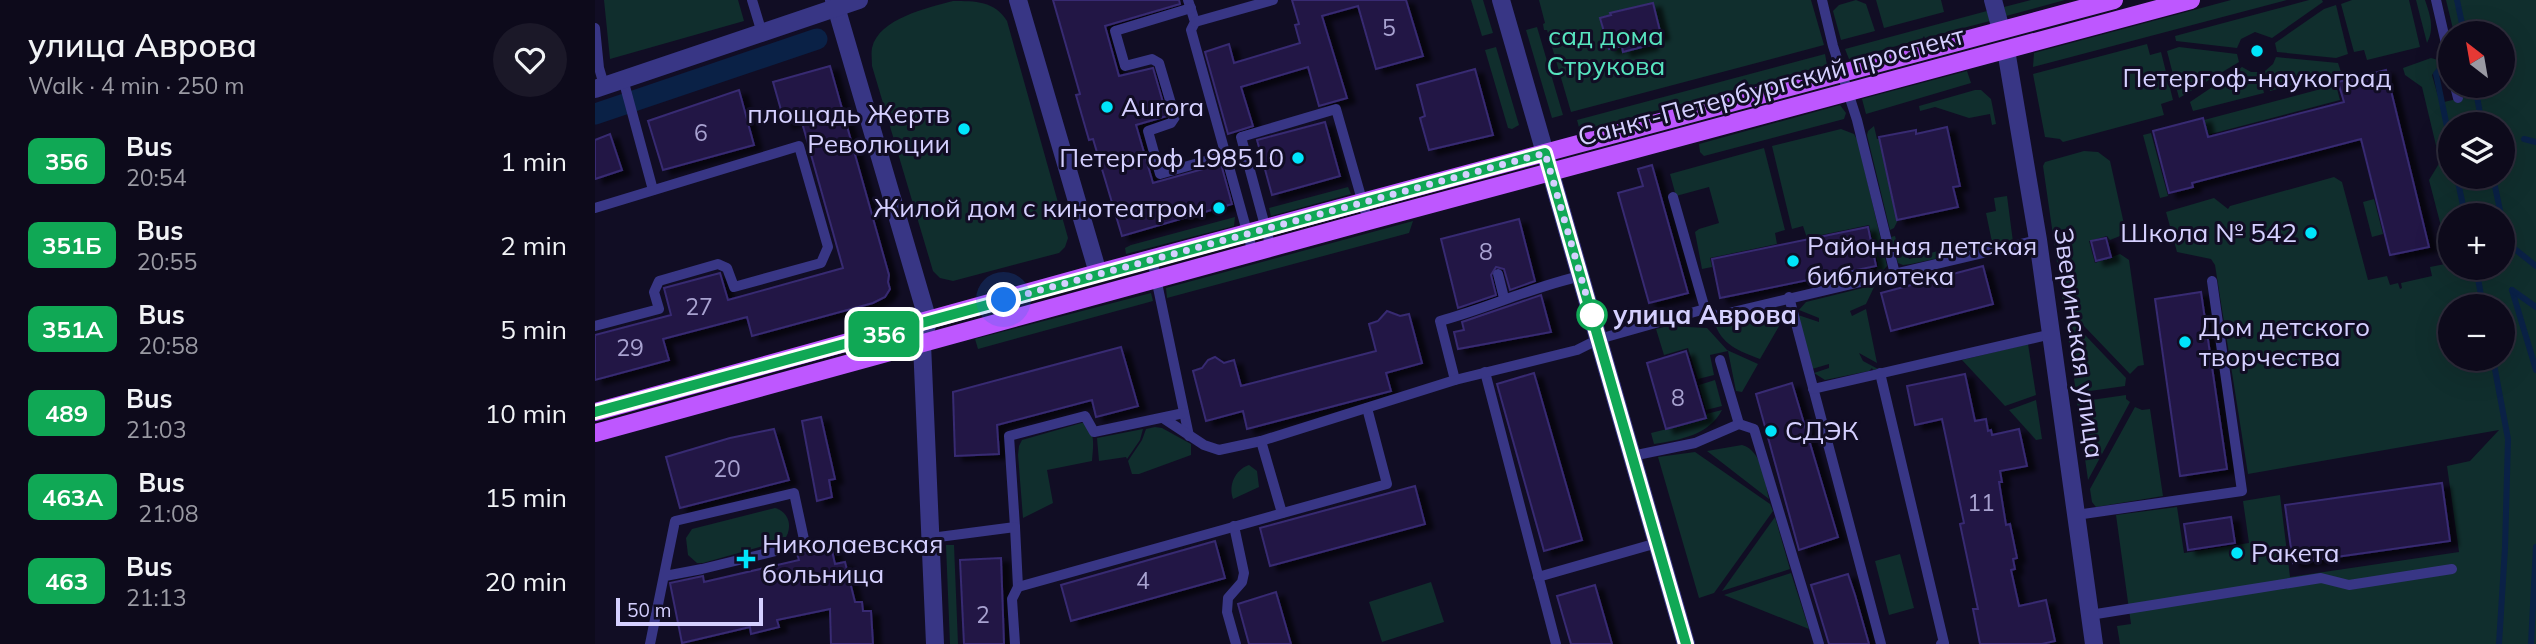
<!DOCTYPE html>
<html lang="en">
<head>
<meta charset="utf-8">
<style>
  body { margin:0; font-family:Mulish,sans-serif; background:#1b1828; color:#f1f3f6; height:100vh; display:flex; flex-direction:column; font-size:26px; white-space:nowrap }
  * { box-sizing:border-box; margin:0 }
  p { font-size:23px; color:#9a9aa3 }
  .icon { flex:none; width:38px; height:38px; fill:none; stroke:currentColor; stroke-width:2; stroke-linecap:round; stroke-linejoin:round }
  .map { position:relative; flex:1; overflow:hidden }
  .panel { display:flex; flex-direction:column; background:#0d0a1b; width:595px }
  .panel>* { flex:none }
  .badge { padding:0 14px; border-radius:10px; font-size:24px; line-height:46px }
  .needle { width:46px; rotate:329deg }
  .controls { position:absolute; left:1843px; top:21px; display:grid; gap:14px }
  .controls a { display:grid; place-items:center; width:77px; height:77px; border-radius:50%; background:#0d0a1b; box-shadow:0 7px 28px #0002,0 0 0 2px #2d2b3a; font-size:35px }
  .scale { position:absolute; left:21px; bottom:18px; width:147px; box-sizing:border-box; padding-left:7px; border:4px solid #d5d0ff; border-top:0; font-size:19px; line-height:24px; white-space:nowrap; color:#d5d0ff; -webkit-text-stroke:5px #110d24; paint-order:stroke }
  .you { position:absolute; width:35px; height:35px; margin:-18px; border:5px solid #fff; border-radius:50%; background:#1a73e8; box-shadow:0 0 0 10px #1a73e833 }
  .map>.badge { position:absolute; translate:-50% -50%; box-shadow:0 0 0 4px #fff }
  .round { display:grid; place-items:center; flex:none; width:74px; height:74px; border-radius:37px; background:#1b1828 }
  .headline { display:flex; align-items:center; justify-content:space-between; height:119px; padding:0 28px }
  h1 { font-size:33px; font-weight:600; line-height:52px }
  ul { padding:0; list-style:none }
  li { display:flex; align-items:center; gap:21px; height:84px; padding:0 28px }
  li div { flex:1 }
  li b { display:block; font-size:26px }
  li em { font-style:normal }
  li .badge { min-width:77px; font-weight:700; text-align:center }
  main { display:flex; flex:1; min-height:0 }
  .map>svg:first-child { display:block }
  .green { fill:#102e2d; fill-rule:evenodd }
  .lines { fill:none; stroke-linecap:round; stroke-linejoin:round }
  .stream { stroke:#0a2146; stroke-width:6 }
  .canal { stroke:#0a2146; stroke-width:21 }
  .building { fill:#211845; stroke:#372a72; stroke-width:2; filter:url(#shadow) }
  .service { stroke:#383685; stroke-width:10 }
  .minor { stroke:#383685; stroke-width:18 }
  .tertiary { stroke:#383685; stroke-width:18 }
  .primary { stroke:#be57ff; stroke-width:18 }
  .line-casing { stroke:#fff; stroke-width:16 }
  .line { stroke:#10a855; stroke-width:10 }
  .walk { stroke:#d5d0ff; stroke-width:7; stroke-dasharray:0 12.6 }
  .poi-dot { fill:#00e5fb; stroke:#110d24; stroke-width:2.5 }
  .stop-dot { fill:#fff; stroke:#10a855; stroke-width:3.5 }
  .labels { text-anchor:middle; stroke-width:6; stroke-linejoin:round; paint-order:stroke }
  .number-label { font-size:23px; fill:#a8a2d0 }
  .park-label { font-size:26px; fill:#57e4bf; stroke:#110d24 }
  .poi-label { font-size:26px; fill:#d5d0ff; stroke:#110d24; text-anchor:start }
  .street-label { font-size:26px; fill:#d5d0ff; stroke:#110d24 }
  .stop-label { font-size:26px; font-weight:bold; fill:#d5d0ff; stroke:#110d24; text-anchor:start }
</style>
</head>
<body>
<main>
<section class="panel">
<div class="headline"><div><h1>улица Аврова</h1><p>Walk · 4 min · 250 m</p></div><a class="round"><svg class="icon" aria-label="heart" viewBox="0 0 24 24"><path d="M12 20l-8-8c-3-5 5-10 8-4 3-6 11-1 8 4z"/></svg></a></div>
<ul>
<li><span class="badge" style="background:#10a855;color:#fff">356</span><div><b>Bus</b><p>20:54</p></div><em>1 min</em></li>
<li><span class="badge" style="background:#10a855;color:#fff">351Б</span><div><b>Bus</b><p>20:55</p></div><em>2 min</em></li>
<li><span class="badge" style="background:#10a855;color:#fff">351А</span><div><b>Bus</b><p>20:58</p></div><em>5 min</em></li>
<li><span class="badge" style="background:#10a855;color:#fff">489</span><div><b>Bus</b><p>21:03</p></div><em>10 min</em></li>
<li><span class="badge" style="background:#10a855;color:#fff">463А</span><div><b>Bus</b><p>21:08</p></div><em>15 min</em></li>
<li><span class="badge" style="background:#10a855;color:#fff">463</span><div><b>Bus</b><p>21:13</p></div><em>20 min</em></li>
</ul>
</section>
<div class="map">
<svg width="1941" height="644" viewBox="0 0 1941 644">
  <defs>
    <filter id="shadow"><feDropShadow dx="8" dy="4.5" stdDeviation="2" flood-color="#0009"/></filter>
  </defs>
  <rect width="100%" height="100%" fill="#110d24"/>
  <g class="green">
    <polygon points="9,0 143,0 149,21 15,59"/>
    <polygon points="876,0 888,0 898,33 887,36"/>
    <polygon points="944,0 1216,0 1229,45 976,112 952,30 949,30 948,24 950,23"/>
    <polygon points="1261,0 1271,4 1280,31 1246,40 1238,11 1244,5"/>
    <polygon points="1281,0 1346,0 1349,12 1289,28"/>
    <polygon points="1436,0 1470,0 1411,16 1409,7"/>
    <polygon points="1636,0 1692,0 1438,67 1439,53"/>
    <polygon points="1714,0 1727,0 1728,2 1677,38 1660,32 1646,39 1642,48 1581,41 1580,36"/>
    <polygon points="1757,0 1814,0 1825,47 1772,60 1769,50 1759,52 1746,4"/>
    <path d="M1821 0H1830C1835 15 1840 29 1832 43Z"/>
    <path d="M1851 0H1941V644H1525L1522 626 1536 624 1521 515 1582 507 1589 553 1654 543 1648 501 1685 495 1695 577 1864 552 1852 466 1875 461 1904 430 1653 474 1620 265 1616 259 1582 252 1571 212 1619 198 1633 209 1635 206 1739 177 1747 182 1773 280 1792 276 1795 285 1803 283 1805 289 1807 288 1806 283 1837 276 1835 267 1855 263V268H1908V215H1855V261L1834 180 1845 162 1827 87 1810 75 1808 68 1836 58 1843 60 1844 66 1837 75 1845 103 1874 96 1872 86H1908V33H1859ZM1855 124H1908V177H1855ZM1855 306H1908V359H1855Z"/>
    <path d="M358 1C380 1 400 1 412 21L473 238 470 247 464 253 358 281 345 278 338 271 277 66C277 60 276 54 277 48 284 18 333 8 358 1Z"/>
    <polygon points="1741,5 1753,54 1741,58 1682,52 1680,43 1729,9"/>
    <polygon points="1392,11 1395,21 1330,38 1329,36 1327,39 1254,59 1250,49"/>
    <polygon points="942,27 968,115 957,118 931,30"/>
    <polygon points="1552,44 1555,55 1566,52 1578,100 1566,104 1569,115 1468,142 1465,139 1450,137 1438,74"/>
    <polygon points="901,47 924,125 917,129 913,128 890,50"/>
    <polygon points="1584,47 1642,54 1644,62 1584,98 1572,51"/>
    <polygon points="1230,54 1232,65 985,131 982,120"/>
    <polygon points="1681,57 1743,63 1746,72 1675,91 1670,71 1678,64"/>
    <polygon points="1647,67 1656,72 1664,72 1669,93 1598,111 1595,102"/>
    <polygon points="1372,71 1376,83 1271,114 1267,99"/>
    <polygon points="1741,85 1745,100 1612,135 1609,120"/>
    <polygon points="1380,90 1386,90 1396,99 1401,124 1397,125 1395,114 1374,118 1340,107 1325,111 1324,106"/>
    <polygon points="1245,105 1251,113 1249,119 1109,156 1105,152 1104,144"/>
    <polygon points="1279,126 1282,139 1284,139 1303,220 1299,228 1295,230 1272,135 1273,131"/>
    <polygon points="1246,129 1259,134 1263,141 1292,266 1287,272 1281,271 1283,264 1274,225 1212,238 1208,226 1197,229 1177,146"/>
    <polygon points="1556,133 1573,196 1565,198 1548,135"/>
    <polygon points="1169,148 1190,230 1180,233 1182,244 1115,258 1117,267 1107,269 1100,232 1104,229 1124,223 1114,187 1081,196 1075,174"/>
    <polygon points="1489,151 1503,152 1515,161 1529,224 1525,236 1515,240 1512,236 1494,241 1500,263 1525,254 1534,260 1549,365 1543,366 1535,374 1468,304 1448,166 1450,162"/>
    <polygon points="753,187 756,194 676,216 674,208"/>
    <polygon points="1412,196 1418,242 1316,264 1308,265 1303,263 1296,237 1300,236 1303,247 1310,245 1314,259 1350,249 1352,253 1397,242 1391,213 1401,211 1399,198"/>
    <polygon points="1779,199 1788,234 1777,237 1768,202"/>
    <polygon points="640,217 639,226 531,254 530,248 536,245"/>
    <polygon points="818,221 814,233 572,298 571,288"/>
    <polygon points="1280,285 1271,304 1255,311 1257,316 1271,309 1282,363 1264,353 1268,361 1283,369 1278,370 1277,368 1274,371 1230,380 1219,373 1234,368 1234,364 1217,369 1203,315 1224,322 1224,318 1204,310 1211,302"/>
    <polygon points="556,293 558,301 383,349 380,339"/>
    <path d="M1179 306 1191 314 1165 359C1144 351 1126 345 1119 321Z"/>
    <polygon points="1470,314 1531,378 1530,386 1481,393"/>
    <polygon points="1073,326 1112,328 1132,350 1163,364 1147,392 1141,391 1133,351 1115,355 1119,375 1103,379 1093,348 1069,355 1061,329"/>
    <polygon points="1433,344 1441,395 1410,406 1367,360"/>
    <polygon points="1120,380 1127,406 1111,410 1104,385"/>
    <polygon points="1531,395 1531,399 1535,402 1493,480 1482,402"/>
    <polygon points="1441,400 1447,439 1441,440 1414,410"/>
    <polygon points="1540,407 1547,410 1555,409 1568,496 1501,507 1497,502 1495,489"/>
    <path d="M1127 410C1114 435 1085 440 1059 444L1056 433 1112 419 1111 414Z"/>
    <path d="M490 422C501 434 498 446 497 461L452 470 458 503 428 518 423 455 424 446 427 440Z"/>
    <polygon points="560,427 567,428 596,444 596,455 544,474 537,474 533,461 547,440 551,429"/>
    <polygon points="548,429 545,440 532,459 531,457 504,461 502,438"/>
    <path d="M1147 445C1167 450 1170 482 1174 499L1112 451Z"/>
    <polygon points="1100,452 1175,504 1178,511 1119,593 1104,598 1063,457"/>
    <path d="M654 465 662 471 664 487 638 499C633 485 640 470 654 465Z"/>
    <path d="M180 508C195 512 198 529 189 540L108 563H102L93 555 91 538 97 529Z"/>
    <polygon points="1180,517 1195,569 1127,591"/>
    <polygon points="351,545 359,545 363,644 355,644"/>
    <polygon points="1305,554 1319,608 1294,615 1280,561"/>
    <polygon points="1196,573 1214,629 1129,595"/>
    <polygon points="836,582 849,622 787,642 774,602"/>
  </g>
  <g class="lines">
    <g class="stream">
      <polyline points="1862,0 1869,33"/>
      <polyline points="1846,68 1841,74 1855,141"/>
      <polyline points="1880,86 1887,124"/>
      <polyline points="1929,139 1941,142"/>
      <polyline points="1862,177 1870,215"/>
      <polyline points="1898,177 1906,215"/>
      <polyline points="1908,224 1911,242 1941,266"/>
      <polyline points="1881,268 1888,306"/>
      <polyline points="1917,290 1941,370"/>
      <polyline points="1917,290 1941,307"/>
      <polyline points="1898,359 1913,439 1910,548 1904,644"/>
      <polyline points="1936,644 1941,547"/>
    </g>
    <polyline class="canal" points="0,114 222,39"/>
  </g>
  <g class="building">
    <polygon points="458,0 584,0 585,4 510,26 524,76 558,68 572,116 541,125 558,183 626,164 637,204 527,236 498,139 494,140 481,95 485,94"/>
    <polygon points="697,0 811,0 828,56 781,69 763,6 727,16 752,98 724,106 713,67 646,87 658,126 633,134 610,52 634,44 639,63 705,43 700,25 704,24"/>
    <polygon points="1058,3 1066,35 1054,38 1055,45 1028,52 1027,46 1014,49 1005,18 1016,15 1015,13"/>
    <polygon points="235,66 294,275 293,282 295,289 290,297 278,303 157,336 152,317 68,339 74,360 0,380 0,335 76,315 69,288 125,273 133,300 248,268 206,119 190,124 178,82"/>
    <polygon points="880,69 898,135 834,150 825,118 830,116 822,85"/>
    <polygon points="1791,70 1834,247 1795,255 1766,139 1597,183 1598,187 1574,193 1558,131 1608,118 1613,137 1749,102 1743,82"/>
    <polygon points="144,90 159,145 68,170 53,121"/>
    <polygon points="730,122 745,176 677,195 662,140"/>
    <polygon points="1352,127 1365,186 1358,187 1363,207 1302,220 1284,137 1321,130 1321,134"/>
    <polygon points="15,134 27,170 0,179 0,140"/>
    <polygon points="1057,165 1093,293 1054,303 1023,193 1048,186 1043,169"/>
    <polygon points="924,219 940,281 915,290 909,269 901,267 896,275 901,295 863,308 846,239"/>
    <polygon points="1273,227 1281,266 1125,298 1117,259"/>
    <polygon points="1511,238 1516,257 1501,261 1496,241"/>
    <polygon points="1388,266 1398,304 1296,331 1286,293"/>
    <polygon points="1606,292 1632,469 1585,476 1560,299"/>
    <polygon points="946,295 956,332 863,349 859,332 869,330 867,322"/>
    <polygon points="792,311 805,316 814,314 827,363 791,373 796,391 652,429 648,411 611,421 598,371 607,368 613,360 620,357 629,363 639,360 646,386 781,351 774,324 783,321"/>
    <polygon points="526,347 543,406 501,417 497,400 402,425 404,454 360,456 358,392"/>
    <polygon points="1091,351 1111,418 1071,429 1052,363"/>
    <polygon points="939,373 987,540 949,551 902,384"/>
    <polygon points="1370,374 1380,421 1391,419 1393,431 1396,430 1397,435 1424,429 1432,466 1405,471 1407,482 1404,482 1411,525 1415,524 1422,558 1418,559 1420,569 1416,570 1424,606 1451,600 1460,641 1447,644 1385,644 1378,609 1383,609 1365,524 1369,523 1347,419 1320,425 1312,386"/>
    <polygon points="1197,383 1243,537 1204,550 1161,394"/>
    <polygon points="226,417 240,479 234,480 237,497 222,501 207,421"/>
    <polygon points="179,429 194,480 85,508 71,457 135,438"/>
    <polygon points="1847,483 1855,541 1698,563 1690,505"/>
    <polygon points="820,486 830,524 675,566 665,528"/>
    <polygon points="1636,517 1640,543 1593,550 1589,524"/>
    <polygon points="620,541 630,578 476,621 466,585"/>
    <polygon points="236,546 240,564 250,562 260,602 267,602 268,611 276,611 278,644 236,644 235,609 182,620 184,627 156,634 155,627 87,643 75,583 108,576 109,582 204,560 202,554"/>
    <polygon points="406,558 409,644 369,644 365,560"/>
    <polygon points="1253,574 1260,595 1274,644 1234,644 1216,585"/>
    <polygon points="1000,585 1017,644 976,644 962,596"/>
    <polygon points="681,592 696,644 654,644 643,604"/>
  </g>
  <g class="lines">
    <g class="service">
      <polyline points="157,0 167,33"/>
      <polyline points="593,0 600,22 596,30 658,253"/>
      <polyline points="1227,0 1238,46 1262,120 1300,274"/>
      <polyline points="1841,0 1855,61"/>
      <polyline points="596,8 520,31 530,66 557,59 564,63 580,117 576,123 553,131 565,174 631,155"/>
      <polyline points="600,22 678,0"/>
      <polyline points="0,28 4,68 9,85"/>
      <polyline points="28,79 58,190"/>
      <polyline points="1860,86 1863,98"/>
      <polyline points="1078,197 1110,309 1121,316 1443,240"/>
      <polyline points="0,208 204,146 233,247 226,263 139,287 132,268 123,264 64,281 59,292 64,309 0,326"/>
      <polyline points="676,248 646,137 741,109 773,221"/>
      <polyline points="557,259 594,436"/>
      <polyline points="903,274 909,298"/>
      <polyline points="1194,297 1286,644"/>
      <polyline points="1125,360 1144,424"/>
      <polyline points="890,372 961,644"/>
      <polyline points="1285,373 1349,643 1346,644"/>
      <path d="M860 380 845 321C893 308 937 287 986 276"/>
      <polyline points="1218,389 1457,334"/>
      <polyline points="568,418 609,445 624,450 666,441 860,380 982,350 1004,339 1110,309"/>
      <polyline points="666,441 687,513"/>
      <polyline points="1037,456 1100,443 1144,424 1159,429 1224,644"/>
      <polyline points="1481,515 1647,491 1617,281"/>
      <polyline points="639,526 649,573 647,582 633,598 632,612 641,644"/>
      <polyline points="420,527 414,436 490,416 499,432 589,413"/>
      <polyline points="336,538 420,527 423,587 417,599 420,644"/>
      <polyline points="943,577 1062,543"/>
      <polyline points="423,587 792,484 772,408"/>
      <polyline points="1495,615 1726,578 1754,585 1857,569"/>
      <polyline points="55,644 80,521 199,493 210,544 107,569 70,576"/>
    </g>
    <g class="minor">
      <polyline points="239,0 333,321 327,344 340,644"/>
      <polyline points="423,0 503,273"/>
      <polyline points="906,0 950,153"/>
      <polyline points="1398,0 1406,30"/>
      <polyline points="1411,50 1443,240 1499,644"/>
      <polyline points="0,89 264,0"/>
    </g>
    <polyline class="tertiary" points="950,153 1091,644"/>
    <g class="primary">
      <polyline points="0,412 503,273 1519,0"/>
      <polyline points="0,433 773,221 1596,0"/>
    </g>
  </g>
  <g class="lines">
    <defs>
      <polyline id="line" points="0,412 950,153 1091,644"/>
    </defs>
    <use href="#line" class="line-casing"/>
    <use href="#line" class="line"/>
    <polyline class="walk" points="409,300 950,153 997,315"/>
  </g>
  <g class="poi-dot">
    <circle cx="1662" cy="51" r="7"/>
    <circle cx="512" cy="107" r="7"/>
    <circle cx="369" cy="129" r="7"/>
    <circle cx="703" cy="158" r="7"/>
    <circle cx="624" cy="208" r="7"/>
    <circle cx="1716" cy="233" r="7"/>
    <circle cx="1198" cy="261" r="7"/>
    <circle cx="1590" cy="342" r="7"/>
    <circle cx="1176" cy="431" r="7"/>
    <circle cx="1642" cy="553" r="7"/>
    <path d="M147.5 548.5h7v7h7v7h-7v7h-7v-7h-7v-7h7z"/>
  </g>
  <circle class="stop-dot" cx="997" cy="315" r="14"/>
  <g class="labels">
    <g class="number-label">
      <text x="794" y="36">5</text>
      <text x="106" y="141">6</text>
      <text x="891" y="260">8</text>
      <text x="104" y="315">27</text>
      <text x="35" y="356">29</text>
      <text x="1083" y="406">8</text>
      <text x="132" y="477">20</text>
      <text x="1386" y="511">11</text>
      <text x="548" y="589">4</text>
      <text x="388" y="623">2</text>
    </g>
    <g class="park-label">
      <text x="1011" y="45">сад дома<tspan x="1011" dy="30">Струкова</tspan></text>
    </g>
    <g class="poi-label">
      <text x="1662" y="87" text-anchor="middle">Петергоф-наукоград</text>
      <text x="526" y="116">Aurora</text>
      <text x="355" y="123" text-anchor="end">площадь Жертв<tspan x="355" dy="30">Революции</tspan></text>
      <text x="689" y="167" text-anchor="end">Петергоф 198510</text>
      <text x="610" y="217" text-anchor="end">Жилой дом с кинотеатром</text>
      <text x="1702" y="242" text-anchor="end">Школа № 542</text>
      <text x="1212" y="255">Районная детская<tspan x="1212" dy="30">библиотека</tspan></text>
      <text x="1604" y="336">Дом детского<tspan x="1604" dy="30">творчества</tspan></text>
      <text x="1190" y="440">СДЭК</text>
      <text x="167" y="553">Николаевская<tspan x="167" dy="30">больница</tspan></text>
      <text x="1656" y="562">Ракета</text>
    </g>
    <g class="street-label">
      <text transform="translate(1176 86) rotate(-15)" y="9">Санкт-Петербургский проспект</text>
      <text transform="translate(1484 343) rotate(82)" y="9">Зверинская улица</text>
    </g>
    <g class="stop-label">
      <text x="1018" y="324">улица Аврова</text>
    </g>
  </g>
</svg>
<div class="controls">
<a><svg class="needle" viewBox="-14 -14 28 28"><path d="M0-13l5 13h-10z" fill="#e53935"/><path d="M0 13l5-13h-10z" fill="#9a9aa3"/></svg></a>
<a><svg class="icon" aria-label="layers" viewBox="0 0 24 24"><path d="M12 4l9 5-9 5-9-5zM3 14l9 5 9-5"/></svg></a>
<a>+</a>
<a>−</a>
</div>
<div class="scale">50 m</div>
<div class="you" style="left:409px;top:300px"></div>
<b class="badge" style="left:289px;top:334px;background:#10a855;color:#fff">356</b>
</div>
</main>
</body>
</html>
